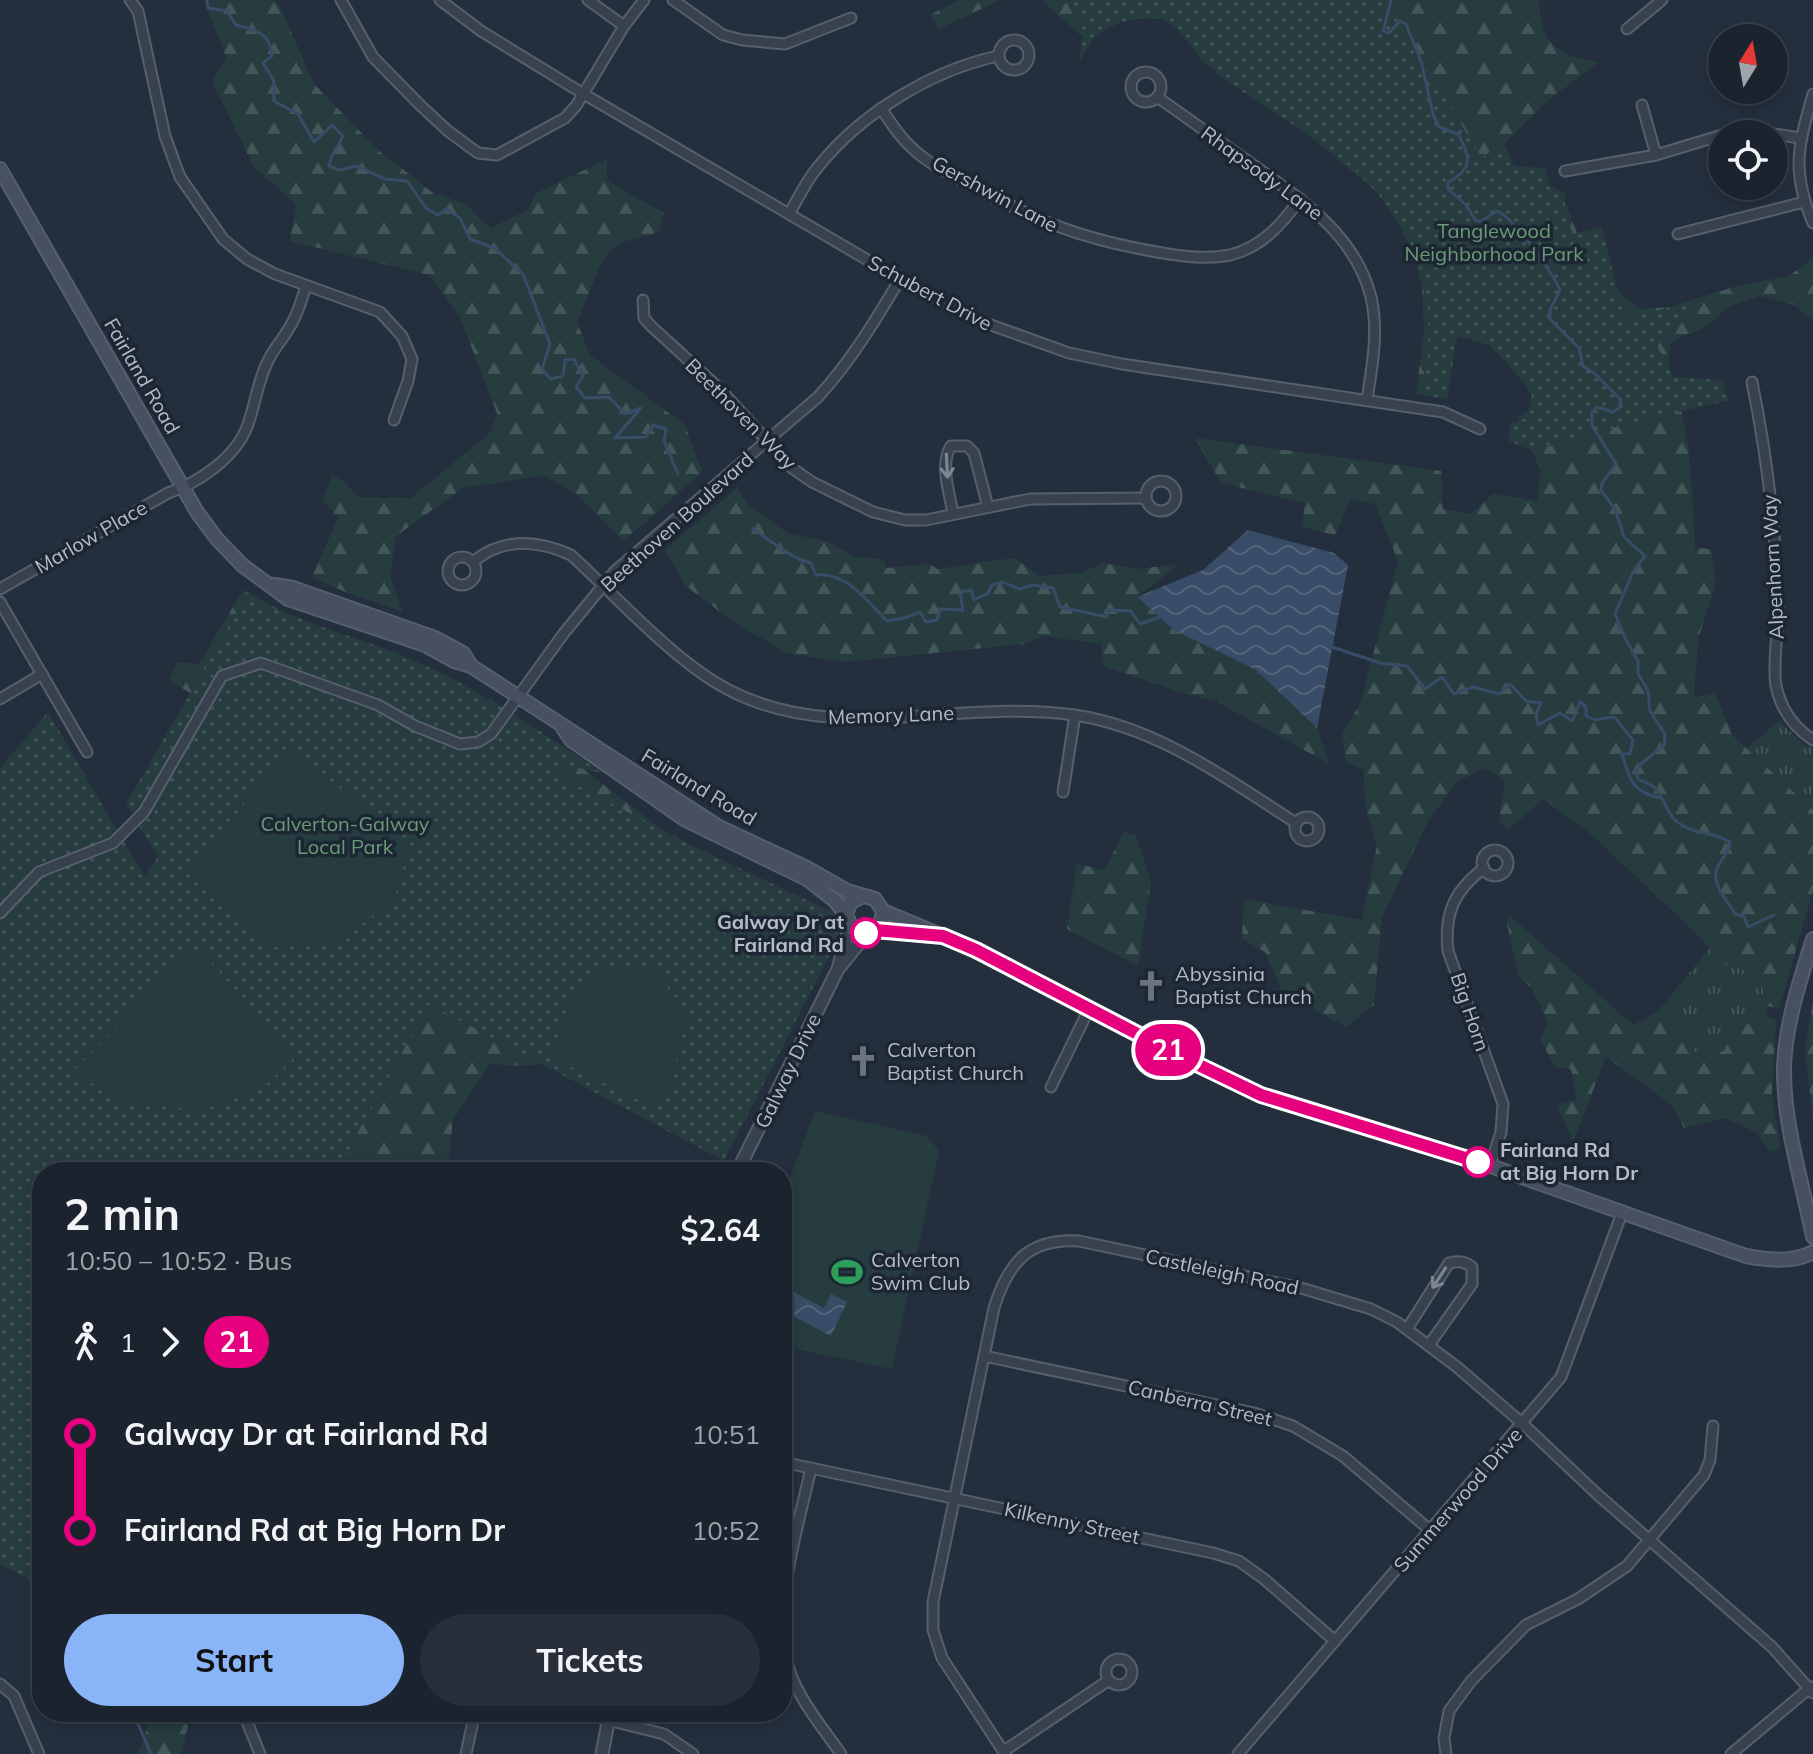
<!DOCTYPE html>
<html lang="en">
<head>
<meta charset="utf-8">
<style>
  body { margin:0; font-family:Mulish,sans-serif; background:#282f3a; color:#f1f3f6; height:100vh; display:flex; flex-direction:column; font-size:30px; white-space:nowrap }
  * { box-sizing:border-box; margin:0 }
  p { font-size:26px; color:#a0a4aa }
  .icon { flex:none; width:44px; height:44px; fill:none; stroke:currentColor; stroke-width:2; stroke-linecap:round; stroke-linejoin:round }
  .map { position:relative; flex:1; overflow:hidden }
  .drawer { position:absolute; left:32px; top:1162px; width:760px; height:560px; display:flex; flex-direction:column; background:#1b232e; border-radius:32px; box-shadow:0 4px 12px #0003,0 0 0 2px #39404a }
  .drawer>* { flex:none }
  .badge { padding:0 16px; border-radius:26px; font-size:28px; line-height:52px }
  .needle { width:52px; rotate:11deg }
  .controls { position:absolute; left:1708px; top:24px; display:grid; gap:16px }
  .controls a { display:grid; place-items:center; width:80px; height:80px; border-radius:50%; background:#1b232e; box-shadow:0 4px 12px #0003,0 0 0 2px #39404a; font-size:40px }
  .map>.badge { position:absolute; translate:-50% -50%; box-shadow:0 0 0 4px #fff }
  .legs { display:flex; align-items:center; gap:12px; height:88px; padding:0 32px; font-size:26px }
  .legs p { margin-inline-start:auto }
  .headline { display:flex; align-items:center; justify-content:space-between; height:136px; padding:0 32px }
  h1 { font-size:44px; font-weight:700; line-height:60px }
  .primary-button { display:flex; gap:16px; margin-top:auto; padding:16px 32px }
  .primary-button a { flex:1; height:92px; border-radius:48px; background:#8ab4f8; color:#111; font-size:32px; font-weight:700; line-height:92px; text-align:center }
  .primary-button a+a { background:#282f3a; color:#f1f3f6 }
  ul { padding:0 32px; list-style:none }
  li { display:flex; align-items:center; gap:28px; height:96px; font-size:30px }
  li i { display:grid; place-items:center; width:12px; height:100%; margin:0 10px; background:currentColor }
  li i::after { content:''; width:20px; height:20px; margin:-10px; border:6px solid; border-radius:50%; background:#1b232e }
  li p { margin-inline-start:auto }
  li:first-child i { background:linear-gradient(#0000 50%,currentColor 0) }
  li:last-child i { background:linear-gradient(currentColor 50%,#0000 0) }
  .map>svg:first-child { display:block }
  .grass { fill:url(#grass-tufts) }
  .forest { fill:url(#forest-firs) }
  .park { fill:url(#park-dots) }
  .pitch { fill:#263c3f }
  .water { fill:url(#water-waves) }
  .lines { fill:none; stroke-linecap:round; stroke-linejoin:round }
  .stream { stroke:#394c67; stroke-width:3 }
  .minor-casing { stroke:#565f6c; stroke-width:13 }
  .tertiary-casing { stroke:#565f6c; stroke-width:15 }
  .secondary-casing { stroke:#565f6c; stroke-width:16 }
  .minor { stroke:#38414e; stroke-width:9 }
  .tertiary { stroke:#38414e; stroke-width:11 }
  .secondary { stroke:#465061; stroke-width:12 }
  .oneway { stroke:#7c8592 }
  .line-1-casing { stroke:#fff; stroke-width:18 }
  .line-1 { stroke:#e6007e; stroke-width:12 }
  .stop-1-dot { fill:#fff; stroke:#e6007e; stroke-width:4 }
  .labels { text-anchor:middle; stroke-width:7; stroke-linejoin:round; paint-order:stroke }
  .street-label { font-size:20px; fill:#b4bcc9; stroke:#1d2633 }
  .park-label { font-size:20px; fill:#6b9a76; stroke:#1d2633 }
  .stop-label { font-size:20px; font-weight:bold; fill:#b4bcc9; stroke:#1d2633; text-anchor:end }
  .poi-label { font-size:20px; fill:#b4bcc9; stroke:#1d2633; text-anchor:start }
</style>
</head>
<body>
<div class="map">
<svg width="1813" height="1754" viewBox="0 0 1813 1754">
  <defs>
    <pattern id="grass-tufts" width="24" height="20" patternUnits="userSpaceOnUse" patternTransform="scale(2)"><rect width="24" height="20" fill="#263c3f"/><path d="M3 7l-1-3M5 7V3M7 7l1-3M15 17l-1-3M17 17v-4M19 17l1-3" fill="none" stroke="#435659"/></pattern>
    <pattern id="forest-firs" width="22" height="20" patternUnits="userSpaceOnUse" patternTransform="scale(2)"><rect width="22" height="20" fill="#263c3f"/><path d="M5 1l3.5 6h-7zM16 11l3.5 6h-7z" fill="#435659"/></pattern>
    <pattern id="park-dots" width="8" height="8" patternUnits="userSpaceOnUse" patternTransform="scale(2)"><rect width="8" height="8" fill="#263c3f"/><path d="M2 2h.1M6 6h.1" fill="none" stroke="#435659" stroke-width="1.8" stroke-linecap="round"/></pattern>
    <pattern id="water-waves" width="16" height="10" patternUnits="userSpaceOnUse" patternTransform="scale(2)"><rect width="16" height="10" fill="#394c67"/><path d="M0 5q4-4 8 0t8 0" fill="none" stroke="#53647b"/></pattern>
  </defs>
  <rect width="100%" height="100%" fill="#242f3e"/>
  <g class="grass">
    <polygon points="1779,721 1804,745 1813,749 1813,810 1747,748"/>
    <polygon points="1709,949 1719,963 1759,974 1767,1006 1766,1016 1732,1031 1724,1051 1698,1055 1658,1011"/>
  </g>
  <g class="forest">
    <polygon points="204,0 273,0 278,3 314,84 377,149 433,193 466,204 491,228 528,210 535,194 607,159 607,181 664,213 659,232 619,243 602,261 577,322 590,355 685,425 702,472 624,541 577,495 544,475 463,488 396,536 390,576 402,611 345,592 312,577 338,518 323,500 332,475 346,483 358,497 411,498 491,432 497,413 460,317 429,275 290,241 296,204 254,167 212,82 226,57"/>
    <polygon points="959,0 1000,0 939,29 930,15"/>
    <path d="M1041 0H1539C1541 45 1557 56 1599 62L1550 99 1505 143 1490 177 1563 197 1580 240 1626 299 1641 309 1670 307 1737 286 1789 276 1813 258V321L1795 305 1760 296 1730 306 1704 328 1672 341C1664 360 1672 375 1677 394 1692 445 1692 496 1695 548L1711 549 1716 584 1698 639 1694 697 1715 693 1732 735 1813 810V890L1779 1009 1767 1006 1759 974 1719 963 1703 940 1592 835 1543 799 1507 831 1499 820 1505 780 1485 768 1458 781 1428 821 1382 917 1374 1005 1346 1027 1282 992 1265 952 1242 939 1244 899 1362 920 1377 845 1365 806 1364 770 1346 762 1342 735 1360 704 1398 561 1375 504 1351 499 1335 535 1302 527 1305 503 1221 483 1195 438 1441 471 1443 509 1470 514 1493 494 1537 501 1541 472 1518 417 1529 410 1532 391 1490 345 1457 336 1447 398 1416 394 1424 331 1422 287 1414 255 1387 200 1180 29 1154 15 1129 17 1095 36 1079 34Z"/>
    <polygon points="737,488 749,506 789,534 823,540 856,557 883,559 887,568 930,564 937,569 1014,558 1040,576 1080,573 1104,563 1138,569 1179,564 1137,597 1174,630 1256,670 1317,728 1329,764 1216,701 1176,691 1103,666 1101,644 1044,636 1024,644 845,662 786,653 728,618 686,586 665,550"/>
    <polygon points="243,590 279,610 334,632 193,695 169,680 177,662 199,664"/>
    <polygon points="535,732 664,831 548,1063 523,1066 490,1064 453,1120 447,1172 227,1172"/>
    <polygon points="1123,833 1136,835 1151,882 1138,966 1067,929 1077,864 1105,870"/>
    <polygon points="1510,916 1633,1025 1658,1011 1698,1055 1724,1051 1732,1031 1766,1016 1776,1020 1772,1093 1780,1149 1770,1151 1757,1133 1725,1118 1684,1128 1672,1105 1606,1057 1573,1142 1557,1105 1577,1100 1571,1069 1555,1067 1540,1039 1548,1023 1532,988 1519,978 1507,924"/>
    <polygon points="1813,1002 1813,1122 1805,1049"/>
    <polygon points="139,1712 174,1712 188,1726 181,1754 138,1754 148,1726"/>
  </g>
  <g class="park">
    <path d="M1062 0H1385L1482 158 1503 142 1514 166 1545 168 1550 186 1566 194 1564 201 1573 234 1602 227 1624 318 1702 300 1657 346 1674 377 1723 380 1725 392 1730 400 1603 430 1532 451 1509 441 1510 423 1529 418 1532 398 1525 380 1490 346 1491 341 1457 336 1447 399 1423 395C1431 340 1434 286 1406 235 1394 215 1379 193 1362 177 1315 132 1253 105 1205 63 1191 51 1180 22 1158 19 1138 17 1110 21 1095 37 1089 44 1084 55 1079 63L1084 17Z"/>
    <path d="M247 595C303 625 367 638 424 665 488 694 545 735 603 773L559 764 555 774 697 848 836 914 843 929 724 1161 429 1004 336 1172H42V1586L0 1564V768L48 712 144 876 158 857 126 804Z"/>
  </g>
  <g class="pitch">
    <polygon points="288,747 410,844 395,897 342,941 268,948 189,875"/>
    <polygon points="188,953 203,953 295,1057 266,1085 204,1110 122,1103 73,1071"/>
    <polygon points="652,969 688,1012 670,1089 654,1108 551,1057 568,1007 602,971"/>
    <polygon points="815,1111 927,1136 939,1151 892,1369 782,1346 782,1199"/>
  </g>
  <g class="water">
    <polygon points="1248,530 1334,553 1348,565 1317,728 1256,670 1174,630 1137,597 1203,570"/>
    <polygon points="782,1268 792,1273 785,1288 824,1308 831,1294 847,1302 831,1336 782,1310"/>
  </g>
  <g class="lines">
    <g class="stream">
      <path d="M207 0 208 8 227 11 236 25C256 30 271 33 272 56L263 63 274 81V101L298 114 314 142 332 125 343 136C338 147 331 153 329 166L339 170 356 166 385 179 407 181 426 208 438 215 446 209 460 218 470 239 494 248 523 274 550 344 542 369 551 379 563 376 565 360 574 359 583 376 576 387 585 398 609 397 625 414 641 408 615 438 646 437 653 425 666 429 664 441 678 474"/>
      <path d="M1391 0 1383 31 1389 33 1400 21 1406 24 1421 61 1433 114 1439 127 1458 134C1471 157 1473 170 1448 182V189L1466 205 1476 221H1482L1497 211C1513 217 1552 272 1560 290L1550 310V319L1579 348 1583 366 1595 374 1621 400V407L1613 412 1597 407 1592 412V425L1616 464 1602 483 1601 490 1615 509 1624 537 1645 556 1633 572 1615 614 1626 640 1638 661V673L1648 691 1650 711 1665 734 1664 745 1640 765 1636 772 1638 779C1643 782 1651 784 1655 788 1664 797 1666 812 1676 821 1692 835 1713 831 1730 842 1729 852 1723 857 1718 866 1709 882 1727 900 1735 914L1744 916 1748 927 1774 915"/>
      <path d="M752 528C770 540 790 558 811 563L816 575C847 572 866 600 887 621L904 618 920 612 926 622 937 620 940 609 963 610 960 592 971 590 974 600 988 593 992 585 1003 582 1019 589 1033 585 1053 588 1060 607 1107 617V610L1131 611 1140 624 1160 617"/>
      <path d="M1329 646 1380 663 1407 666 1425 689 1442 677 1454 694 1473 687 1499 694 1510 684 1526 701 1541 703 1536 714 1538 725 1560 713 1572 721 1580 702 1586 707V716L1595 720 1614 717 1633 740 1630 754H1622C1630 780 1631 791 1660 798"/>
      <polyline points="133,1712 151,1754"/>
    </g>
    <defs>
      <g id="minor">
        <polyline points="130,0 138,11 165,136 180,177 223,239 247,259 275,274 380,312 402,336 412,359 408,381 394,420"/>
        <polyline points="341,0 373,57 420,105 448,131 478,153 497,155 565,118 576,106 624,26 644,0"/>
        <polyline points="440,0 481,31 582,93 900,279 977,320 1069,353 1122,364 1443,412 1480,429"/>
        <polyline points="588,0 624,26"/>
        <polyline points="673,0 723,35 742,40 785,44 851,18"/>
        <polyline points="1627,29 1662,0"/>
        <circle cx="1014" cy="55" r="15"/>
        <circle cx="1146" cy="87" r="15"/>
        <path d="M1813 94C1798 146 1791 172 1813 223"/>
        <path d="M1157 97C1189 119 1220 142 1252 164 1302 200 1355 234 1371 297 1379 332 1372 366 1367 400"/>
        <polyline points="1642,105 1656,155"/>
        <path d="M881 108C890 122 899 136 911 147 928 164 952 175 973 186 1039 222 1082 239 1157 252 1182 256 1204 260 1230 255 1261 248 1282 224 1300 199"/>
        <polyline points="1729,134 1770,134"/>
        <polyline points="1774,134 1800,138"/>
        <polyline points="1565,171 1656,155 1722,135"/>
        <path d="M789 214C798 199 806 181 818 167 860 114 932 70 998 56"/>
        <polyline points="1678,234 1804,202"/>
        <polyline points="643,300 644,318 651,326 719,388 792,468 812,482 873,512 905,520 926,520 1030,499 1145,498"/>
        <path d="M1752 382C1767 456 1776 531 1778 606 1779 632 1772 661 1776 686 1781 709 1793 727 1813 740"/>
        <circle cx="1161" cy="496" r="15"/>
        <path d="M953 514C950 494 939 464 951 446H967L974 453 988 507"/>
        <circle cx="462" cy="571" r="14"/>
        <path d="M473 562C502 537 538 540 571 555 616 596 674 661 727 689 836 747 957 698 1074 715 1158 727 1227 779 1296 823"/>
        <path d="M0 589 168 493C198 483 235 458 247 427 255 406 257 384 267 363 274 347 286 336 293 321 299 310 302 298 306 286"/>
        <polyline points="0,602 87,752"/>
        <polyline points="0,699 42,674"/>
        <polyline points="1063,792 1075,715"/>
        <circle cx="1307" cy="829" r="12"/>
        <circle cx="1495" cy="863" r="13"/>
        <path d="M1484 868C1454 891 1444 913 1448 951L1503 1104 1501 1132 1490 1166"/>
        <path d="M0 913 39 872 113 843 144 812 222 676 261 663 378 705 415 726 460 744 478 742 491 734 564 633 615 571 818 397C851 361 875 321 900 279"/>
        <polyline points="1051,1087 1089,1009"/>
        <path d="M1407 1329 1449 1263C1459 1261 1464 1261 1472 1267V1284L1429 1345"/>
        <polyline points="984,1356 1254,1413 1293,1426 1343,1456 1431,1531"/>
        <polyline points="782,1462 1213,1553 1239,1561 1264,1579 1335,1641"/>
        <path d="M811 1468C798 1528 771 1611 789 1669 799 1700 823 1728 841 1754"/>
        <circle cx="1119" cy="1672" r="13"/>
        <polyline points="0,1684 14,1696 39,1754"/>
        <polyline points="243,1712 260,1754"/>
        <polyline points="575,1712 664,1734 693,1754"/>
        <polyline points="1004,1751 1109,1680"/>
        <polyline points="466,1754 475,1712"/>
        <path d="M1005 1754 942 1658 933 1630V1602L994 1308C1008 1263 1028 1238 1079 1241L1301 1288 1371 1309 1397 1322 1457 1367 1523 1424 1597 1494 1772 1647 1813 1693"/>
        <polyline points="1238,1754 1561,1377 1622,1213"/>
        <polyline points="1446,1754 1444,1738 1449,1711 1471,1681 1526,1625 1578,1599 1627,1566 1704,1475 1710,1460 1713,1426"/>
        <polyline points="1731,1754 1811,1687"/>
      </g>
      <g id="tertiary">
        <polyline points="839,965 850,926"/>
        <polyline points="737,1172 838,969 867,933"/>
        <polyline points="602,1754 610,1712"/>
      </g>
      <g id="secondary">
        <polyline points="0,169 197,512 217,539 242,565 288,599 425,645 454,661 471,666 719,827 807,868 847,891 875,899 883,911 880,926 867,933 853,930 846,915 850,903 861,897"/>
        <polyline points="274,585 293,588 435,638 463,653 471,666"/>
        <polyline points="563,728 571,740 684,819 807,879 835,901 846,915"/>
        <path d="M883 911 976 950 1200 1066 1261 1095 1482 1163 1746 1256C1769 1260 1792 1263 1813 1252"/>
        <polyline points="875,930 932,936"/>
        <path d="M1813 939C1800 980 1786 1022 1784 1066 1783 1123 1802 1181 1813 1237"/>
      </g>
    </defs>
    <use href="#minor" class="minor-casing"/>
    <use href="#tertiary" class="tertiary-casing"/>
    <use href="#secondary" class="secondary-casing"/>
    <use href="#minor" class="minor"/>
    <use href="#tertiary" class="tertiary"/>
    <use href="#secondary" class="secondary"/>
  </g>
  <defs><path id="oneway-shaft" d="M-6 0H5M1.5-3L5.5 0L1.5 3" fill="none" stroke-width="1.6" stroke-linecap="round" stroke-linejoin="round" transform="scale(2)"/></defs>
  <g class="oneway">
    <use href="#oneway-shaft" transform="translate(947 466) rotate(87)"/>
    <use href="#oneway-shaft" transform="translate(1439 1278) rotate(123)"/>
  </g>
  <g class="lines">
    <defs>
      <polyline id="line-1" points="866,933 875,930 943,936 976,950 1178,1055 1261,1095 1478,1162"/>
    </defs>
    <use href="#line-1" class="line-1-casing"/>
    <use href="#line-1" class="line-1"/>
  </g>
  <defs>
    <symbol id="church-bare" viewBox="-9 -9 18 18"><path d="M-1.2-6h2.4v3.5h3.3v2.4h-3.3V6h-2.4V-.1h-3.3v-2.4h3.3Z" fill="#6b7280" stroke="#1d2633" stroke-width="2.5" paint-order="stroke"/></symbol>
    <symbol id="stadium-bare" viewBox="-9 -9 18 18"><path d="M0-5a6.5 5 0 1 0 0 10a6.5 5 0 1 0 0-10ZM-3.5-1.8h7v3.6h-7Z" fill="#2e9e5b" stroke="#1d2633" stroke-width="2.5" paint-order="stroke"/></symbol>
  </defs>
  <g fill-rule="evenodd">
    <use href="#church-bare" x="1129" y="964" width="44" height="44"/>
    <use href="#church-bare" x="841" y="1039" width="44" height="44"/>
    <use href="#stadium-bare" x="825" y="1250" width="44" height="44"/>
  </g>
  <g class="stop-1-dot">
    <circle cx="866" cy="933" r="14"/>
    <circle cx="1478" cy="1162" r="14"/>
  </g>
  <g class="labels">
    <g class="street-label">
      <text transform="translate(1262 173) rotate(36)" y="7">Rhapsody Lane</text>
      <text transform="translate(995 194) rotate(28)" y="7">Gershwin Lane</text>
      <text transform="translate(930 293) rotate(28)" y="7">Schubert Drive</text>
      <text transform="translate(142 376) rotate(60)" y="7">Fairland Road</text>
      <text transform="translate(741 414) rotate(45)" y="7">Beethoven Way</text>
      <text transform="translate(677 522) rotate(-42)" y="7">Beethoven Boulevard</text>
      <text transform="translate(91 537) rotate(-30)" y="7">Marlow Place</text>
      <text transform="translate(1773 567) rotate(-93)" y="7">Alpenhorn Way</text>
      <text transform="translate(891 715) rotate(-2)" y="7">Memory Lane</text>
      <text transform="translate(699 787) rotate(31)" y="7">Fairland Road</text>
      <text transform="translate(1470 1012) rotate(71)" y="7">Big Horn</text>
      <text transform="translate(788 1071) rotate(-64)" y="7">Galway Drive</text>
      <text transform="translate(1222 1272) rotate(12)" y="7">Castleleigh Road</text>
      <text transform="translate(1200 1403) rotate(13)" y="7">Canberra Street</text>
      <text transform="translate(1458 1500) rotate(-49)" y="7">Summerwood Drive</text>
      <text transform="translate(1072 1523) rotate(12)" y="7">Kilkenny Street</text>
    </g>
    <g class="park-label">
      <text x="1494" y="238">Tanglewood<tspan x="1494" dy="23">Neighborhood Park</tspan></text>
      <text x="345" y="831">Calverton-Galway<tspan x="345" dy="23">Local Park</tspan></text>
    </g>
    <g class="stop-label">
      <text x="844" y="929">Galway Dr at<tspan x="844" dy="23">Fairland Rd</tspan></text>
      <text x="1500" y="1157" text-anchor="start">Fairland Rd<tspan x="1500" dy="23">at Big Horn Dr</tspan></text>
    </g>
    <g class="poi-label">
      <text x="1175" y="981">Abyssinia<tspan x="1175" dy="23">Baptist Church</tspan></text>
      <text x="887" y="1057">Calverton<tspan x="887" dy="23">Baptist Church</tspan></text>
      <text x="871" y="1267">Calverton<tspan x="871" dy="23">Swim Club</tspan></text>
    </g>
  </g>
</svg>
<div class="controls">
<a><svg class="needle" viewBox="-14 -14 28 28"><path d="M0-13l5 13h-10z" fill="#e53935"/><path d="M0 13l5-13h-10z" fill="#a0a4aa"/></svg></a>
<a><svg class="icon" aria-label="locate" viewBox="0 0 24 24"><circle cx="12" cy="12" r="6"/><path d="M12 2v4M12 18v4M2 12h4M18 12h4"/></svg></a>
</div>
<b class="badge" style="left:1168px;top:1050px;background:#e6007e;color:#fff">21</b>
<section class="drawer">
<div class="headline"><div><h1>2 min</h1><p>10:50 – 10:52 · Bus</p></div><b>$2.64</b></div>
<div class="legs"><svg class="icon" aria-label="walk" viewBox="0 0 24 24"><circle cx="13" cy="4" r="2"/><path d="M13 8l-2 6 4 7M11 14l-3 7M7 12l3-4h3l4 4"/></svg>1<svg class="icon" aria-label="forward" viewBox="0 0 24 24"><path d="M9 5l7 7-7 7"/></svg><b class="badge" style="background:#e6007e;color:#fff">21</b></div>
<ul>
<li><i style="color:#e6007e"></i><b>Galway Dr at Fairland Rd</b><p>10:51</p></li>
<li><i style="color:#e6007e"></i><b>Fairland Rd at Big Horn Dr</b><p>10:52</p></li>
</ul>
<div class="primary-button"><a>Start</a><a>Tickets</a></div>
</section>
</div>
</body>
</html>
